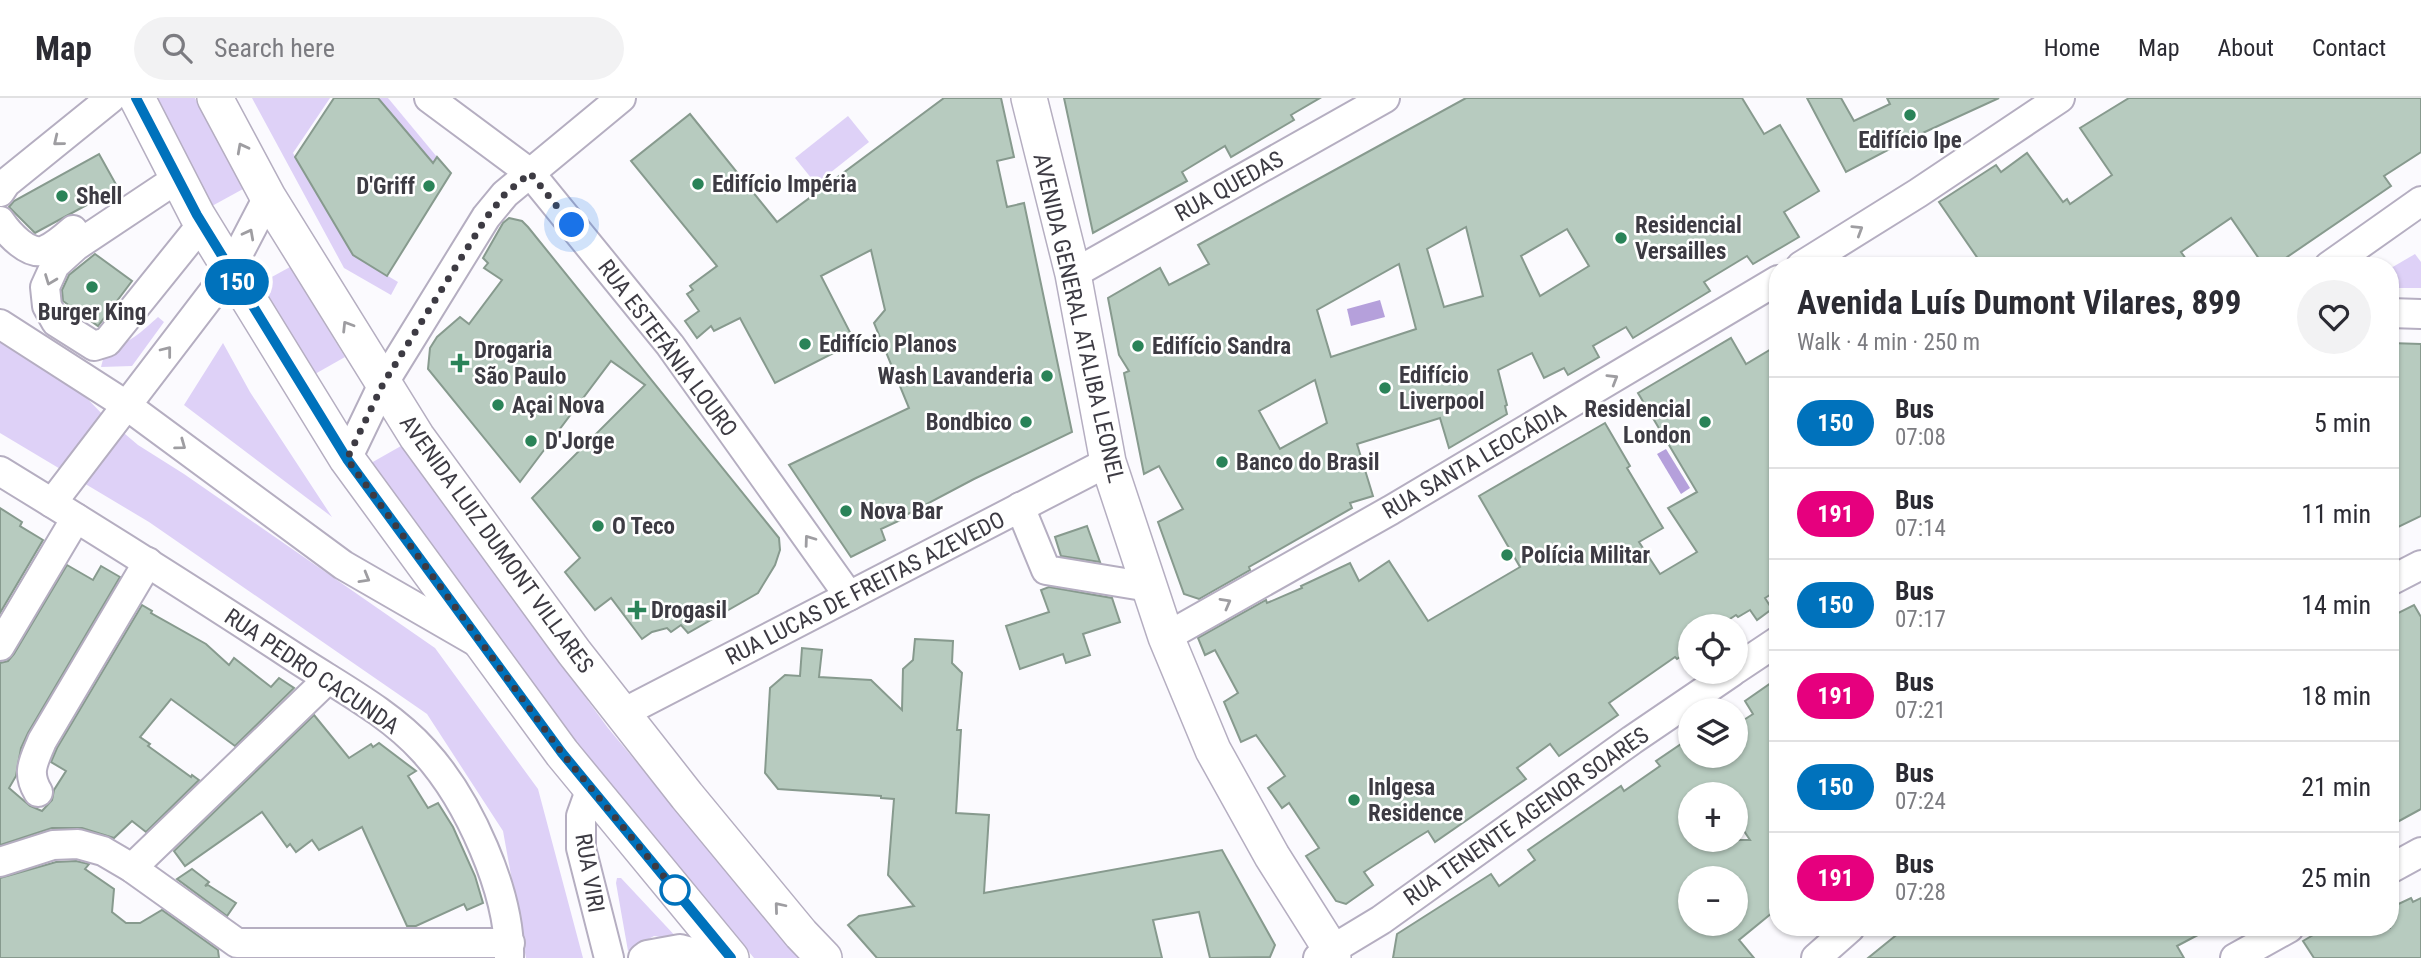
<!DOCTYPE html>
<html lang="en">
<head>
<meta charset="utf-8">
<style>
  body { margin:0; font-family:"Roboto Condensed",sans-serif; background:#f2f2f3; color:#2b2b33; height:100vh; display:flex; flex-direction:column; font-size:26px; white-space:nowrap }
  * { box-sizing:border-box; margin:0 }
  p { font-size:23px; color:#7c7c81 }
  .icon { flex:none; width:38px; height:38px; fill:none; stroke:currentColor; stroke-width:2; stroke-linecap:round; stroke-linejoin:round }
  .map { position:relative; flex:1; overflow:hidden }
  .drawer { position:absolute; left:1769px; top:159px; width:630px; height:679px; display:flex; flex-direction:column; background:#fff; border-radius:28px; box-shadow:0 2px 5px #0004 }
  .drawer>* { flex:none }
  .badge { padding:0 14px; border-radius:23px; font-size:24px; line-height:46px }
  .fabs { position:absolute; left:1678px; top:516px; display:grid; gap:14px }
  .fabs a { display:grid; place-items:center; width:70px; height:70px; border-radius:50%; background:#fff; box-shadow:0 2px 5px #0004; font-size:35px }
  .you { position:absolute; width:35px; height:35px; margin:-18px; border:5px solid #fff; border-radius:50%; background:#1a73e8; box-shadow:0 0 0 10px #1a73e833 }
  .map>.badge { position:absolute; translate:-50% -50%; box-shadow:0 0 0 4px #fff }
  .round { display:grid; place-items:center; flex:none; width:74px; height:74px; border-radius:37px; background:#f2f2f3 }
  .summary { display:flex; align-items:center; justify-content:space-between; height:119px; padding:0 28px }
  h1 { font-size:33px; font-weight:700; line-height:52px }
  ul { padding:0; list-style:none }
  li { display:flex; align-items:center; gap:21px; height:91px; padding:0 28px; border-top:2px solid #e1e1e2 }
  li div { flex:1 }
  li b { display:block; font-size:26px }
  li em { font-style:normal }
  li .badge { min-width:77px; font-weight:700; text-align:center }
  header { display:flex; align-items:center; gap:42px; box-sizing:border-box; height:98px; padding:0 35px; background:#fff; border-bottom:2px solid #e1e1e2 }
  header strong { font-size:33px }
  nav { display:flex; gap:38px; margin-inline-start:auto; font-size:24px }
  .search { width:490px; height:63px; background:#f2f2f3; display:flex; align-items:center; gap:18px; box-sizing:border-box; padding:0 24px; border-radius:38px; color:#7c7c81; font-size:26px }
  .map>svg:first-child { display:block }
  .green { fill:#ded1f7 }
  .water { fill:#b5a0db }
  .building { fill:#b7cbbf; stroke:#879a8e; stroke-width:2; fill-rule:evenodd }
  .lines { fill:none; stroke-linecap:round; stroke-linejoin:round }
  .minor-casing { stroke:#b5aec1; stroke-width:32 }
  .major-casing { stroke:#b5aec1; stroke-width:38 }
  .minor { stroke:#fff; stroke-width:28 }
  .major { stroke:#fff; stroke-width:35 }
  .oneway { stroke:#9e9da1 }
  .line-casing { stroke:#fff; stroke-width:16 }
  .line { stroke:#0072bc; stroke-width:10 }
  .walk { stroke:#3d3b43; stroke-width:7; stroke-dasharray:0 12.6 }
  .poi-dot { fill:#2a8358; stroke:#fff; stroke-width:2.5 }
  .stop-dot { fill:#fff; stroke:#0072bc; stroke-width:3.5 }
  .labels { text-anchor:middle; stroke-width:5; stroke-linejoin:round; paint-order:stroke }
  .poi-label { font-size:23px; font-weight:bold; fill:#3d3b43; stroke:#fff; text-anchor:start }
  .street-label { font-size:23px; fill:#3d3b43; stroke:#fff }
</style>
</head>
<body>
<header>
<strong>Map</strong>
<div class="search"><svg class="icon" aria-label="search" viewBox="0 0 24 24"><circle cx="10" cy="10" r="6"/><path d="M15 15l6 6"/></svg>Search here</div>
<nav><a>Home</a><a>Map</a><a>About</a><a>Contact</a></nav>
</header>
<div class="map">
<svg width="2421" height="860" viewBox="0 0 2421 860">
  <rect width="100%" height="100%" fill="#fbfafe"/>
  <g class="green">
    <polygon points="156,0 195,0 243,91 212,108"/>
    <polygon points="252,0 330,0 293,55 356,159 398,184 391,197 344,170"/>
    <polygon points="351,0 388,0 437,59 430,71"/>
    <polygon points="848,18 869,44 816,86 795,60"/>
    <polygon points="2415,156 2421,164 2421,190 2391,190 2391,170"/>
    <polygon points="290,169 345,259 315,276 259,186"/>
    <path d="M158 219 164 224 132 268 101 269 106 250C128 248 142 233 158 219Z"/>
    <polygon points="0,243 79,292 105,319 138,347 184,376 435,550 538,691 583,860 526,860 503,733 427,616 149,424 0,335"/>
    <polygon points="223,245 250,294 332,419 184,307"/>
    <polygon points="401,348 608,630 800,860 754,860 577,647 371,365"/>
    <polygon points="617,780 621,780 679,842 654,838 628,853 616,785"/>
  </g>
  <g class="water">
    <polygon points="1380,202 1385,219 1351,228 1347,211"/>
    <polygon points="1666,351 1690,390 1681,396 1657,356"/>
  </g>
  <g class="building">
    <polygon points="334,0 378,0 433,65 437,59 451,75 387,178 353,157 295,59"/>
    <polygon points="944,0 1001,0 1014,59 997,63 1007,109 1024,105 1072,334 974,381 906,417 907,419 881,431 885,442 851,459 789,367 909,310 874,225 885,212 871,152 821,178 855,244 775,285 740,220 714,233 711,228 697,240 685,223 699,213 687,196 693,192 690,188 717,168 631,63 690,16 777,124"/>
    <polygon points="1064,0 1320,0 1291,17 1294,22 1231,59 1225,48 1182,74 1187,83 1093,135"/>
    <path d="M1466 0H1742L1764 36 1780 27 1819 93 1784 114 1799 139 1753 166 1747 158 1704 184 1710 193 1633 240 1626 229 1593 248 1599 259 1568 277 1564 270 1544 280 1532 255 1498 272 1507 307 1505 308 1507 316 1449 350 1440 320 1357 346 1373 398 1350 405 1352 410 1249 469 1250 472 1199 501 1184 496 1158 424 1183 411 1159 368 1144 376 1124 275 1129 273 1119 257 1108 200 1160 170 1169 187 1209 166 1198 147ZM1466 129 1483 198 1444 209 1427 151ZM1567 131 1589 168 1540 198 1521 158ZM1399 166 1416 231 1331 259 1317 212ZM1315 282 1327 325 1280 351 1259 313Z"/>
    <polygon points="1807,0 1841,0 1854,23 1890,6 1887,0 1999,0 1903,44 1846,74"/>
    <polygon points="2129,0 2421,0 2421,54 2384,78 2391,88 2274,168 2264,168 2231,120 2181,154 2191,168 1983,168 1939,104 1996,67 2001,74 2027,55 2063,104 2067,101 2070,106 2112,77 2080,30"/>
    <polygon points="99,56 118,90 35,135 9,109 14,103"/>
    <polygon points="509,120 522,123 528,129 779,440 780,452 775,467 758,495 688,535 681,527 671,534 667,530 652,534 642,541 611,500 595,512 565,474 580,460 532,400 645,287 611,263 520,384 428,271 430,250 437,239 460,219 469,226 502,182 484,170 488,165 483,160 503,125"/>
    <polygon points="95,156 132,183 98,228 63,203 62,192 69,177"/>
    <polygon points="1731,240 1746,266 1778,247 1778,492 1765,500 1772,511 1757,522 1750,512 1738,519 1736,517 1719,528 1690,528 1690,552 1677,561 1675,559 1609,605 1618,617 1559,658 1550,646 1517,670 1526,681 1435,744 1428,733 1415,741 1364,774 1373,787 1346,806 1336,803 1306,758 1319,750 1289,705 1282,710 1268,690 1285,678 1256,637 1241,644 1224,604 1238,595 1215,552 1205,557 1198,540 1266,502 1267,505 1302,490 1301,488 1350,465 1359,483 1389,463 1428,523 1520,469 1479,398 1605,325 1630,368 1627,370 1663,430 1639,444 1660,476 1697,454 1668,410 1697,394 1638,295"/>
    <polygon points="2390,245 2421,246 2421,418 2390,433"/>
    <polygon points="0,410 22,424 20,428 43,442 0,515"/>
    <polygon points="1087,428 1100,464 1061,458 1055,439"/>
    <polygon points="67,467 93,482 101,468 120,479 28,635 21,650 16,678 9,690 30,708 42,713 52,702 54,692 66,673 51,664 57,650 142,507 152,513 151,515 206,546 229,567 234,560 271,589 279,580 294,590 235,648 171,601 140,639 150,646 148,648 191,679 192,677 199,682 146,734 132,723 114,740 82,730 52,730 0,747 0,565 8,563 14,556"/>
    <polygon points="1049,489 1112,500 1120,524 1083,536 1090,557 1066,565 1063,556 1020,571 1006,528 1049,514 1041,492"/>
    <polygon points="2414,507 2421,519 2421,711 2390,728 2390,519"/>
    <polygon points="915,541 953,543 952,565 962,575 957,632 961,632 956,715 989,717 984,795 1222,752 1275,847 1270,859 1210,860 1199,814 1153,822 1162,860 877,860 848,827 859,818 914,808 888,777 894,701 881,700 881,698 778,691 765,675 770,590 785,577 800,578 802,550 822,552 819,579 871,582 902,612 903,571 913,562"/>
    <path d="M1771 585 1778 595V810L1739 842 1754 860H1393L1397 836 1491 776 1499 788 1535 762 1528 752 1621 688 1624 693 1660 668 1656 663 1690 640V658H1736V627L1753 616 1745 603ZM1690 696H1736V711L1743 721 1738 724 1750 742H1690ZM1690 780H1736V826H1690Z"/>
    <polygon points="314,617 349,660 371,646 373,649 379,645 416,673 408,678 428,710 438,705 453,729 475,778 483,805 467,812 464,806 416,828 407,828 362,729 319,752 312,742 296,754 290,746 287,749 262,714 185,768 174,753"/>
    <polygon points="76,763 89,766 85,771 114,791 112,814 126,825 140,825 162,812 218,852 219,860 0,860 0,780 56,764"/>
    <polygon points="192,771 209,784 205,788 208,787 236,805 227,818 177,781"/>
    <polygon points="2411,800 2413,804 2421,800 2421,860 2314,860 2303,843 2325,830 2390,830 2390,810"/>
    <polygon points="1905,830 2211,830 2177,848 2184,860 1868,860"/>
  </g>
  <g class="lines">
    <defs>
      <g id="minor">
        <polyline points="429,0 530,75 670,247 849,498"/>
        <polyline points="178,80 76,148 55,167 45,189 47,208 56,224 94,248 107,244 202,126"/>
        <polyline points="0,94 6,85 111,0"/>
        <path d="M0 123C8 135 29 159 45 152 55 148 65 139 73 132"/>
        <polyline points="1801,168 1918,95 2060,0"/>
        <polyline points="2329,168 2421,103"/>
        <polyline points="1073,176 1385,0"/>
        <polyline points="2390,215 2421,216"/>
        <polyline points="0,226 126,307 343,467 480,546"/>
        <polyline points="347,361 383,286 486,119 505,96 621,0"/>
        <path d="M0 373C98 433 195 494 291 557 336 587 388 613 424 653 468 701 511 795 509 860"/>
        <polyline points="52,405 230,172 268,99"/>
        <polyline points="1020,409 1046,472 1149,489"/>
        <polyline points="2390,483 2421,467"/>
        <polyline points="1166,539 1391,412 1778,182"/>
        <polyline points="0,548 76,420"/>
        <polyline points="1736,571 1778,543"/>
        <polyline points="623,615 1108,364"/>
        <polyline points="591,690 581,718 581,750 609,860"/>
        <path d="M38 694C26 674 34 663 42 643L148 464"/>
        <polyline points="0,764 53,747 78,746 103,753 132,770 237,845 510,845"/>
        <polyline points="132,770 328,581"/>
        <polyline points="2390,771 2421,754"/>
        <polyline points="643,860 647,857 680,851 714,860"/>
        <polyline points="1318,860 1381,822 1632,642 1732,574"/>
        <polyline points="1816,860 1850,830"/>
        <polyline points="2235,860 2289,830"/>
      </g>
      <g id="major">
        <polyline points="137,0 197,117 347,361 562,655 731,860"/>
        <polyline points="215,0 268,99 417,339 574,554 687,698 801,836 824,860"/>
        <polyline points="1029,0 1073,176 1108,364 1166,539 1213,652 1272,758 1332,853 1333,860"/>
      </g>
    </defs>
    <use href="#minor" class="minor-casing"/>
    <use href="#major" class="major-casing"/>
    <use href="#minor" class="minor"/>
    <use href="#major" class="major"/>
  </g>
  <defs><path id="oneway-chevron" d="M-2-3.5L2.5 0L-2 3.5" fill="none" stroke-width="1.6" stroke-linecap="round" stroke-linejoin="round" transform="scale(1.75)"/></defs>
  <g class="oneway">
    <use href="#oneway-chevron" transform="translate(58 43) rotate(141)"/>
    <use href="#oneway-chevron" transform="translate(242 50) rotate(-118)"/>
    <use href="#oneway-chevron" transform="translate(1858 132) rotate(-32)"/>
    <use href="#oneway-chevron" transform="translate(249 136) rotate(-62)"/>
    <use href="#oneway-chevron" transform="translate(50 182) rotate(111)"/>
    <use href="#oneway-chevron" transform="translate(347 228) rotate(-122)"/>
    <use href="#oneway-chevron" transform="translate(167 253) rotate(-52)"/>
    <use href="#oneway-chevron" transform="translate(1613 281) rotate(-31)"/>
    <use href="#oneway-chevron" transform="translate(181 347) rotate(36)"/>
    <use href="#oneway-chevron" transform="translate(809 442) rotate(-126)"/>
    <use href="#oneway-chevron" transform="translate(365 480) rotate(30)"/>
    <use href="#oneway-chevron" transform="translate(1226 505) rotate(-29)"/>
    <use href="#oneway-chevron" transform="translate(779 809) rotate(-130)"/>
  </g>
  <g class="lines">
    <defs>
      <polyline id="line" points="136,0 197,117 347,361 562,655 731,860"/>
    </defs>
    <use href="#line" class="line-casing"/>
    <use href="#line" class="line"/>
    <polyline class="walk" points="572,127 530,75 505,96 486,120 383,286 347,361 562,655 675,792"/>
  </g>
  <g class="poi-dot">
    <circle cx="1910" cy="17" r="7"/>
    <circle cx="698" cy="86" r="7"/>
    <circle cx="429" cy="88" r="7"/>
    <circle cx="62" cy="98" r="7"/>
    <circle cx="1621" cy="140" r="7"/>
    <circle cx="92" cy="189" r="7"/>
    <circle cx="805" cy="246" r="7"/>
    <circle cx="1138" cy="248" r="7"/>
    <path d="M456.5 254.5h7v7h7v7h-7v7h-7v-7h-7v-7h7z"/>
    <circle cx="1047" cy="278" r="7"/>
    <circle cx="1385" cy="290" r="7"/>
    <circle cx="498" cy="307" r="7"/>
    <circle cx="1026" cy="324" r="7"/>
    <circle cx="1705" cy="324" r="7"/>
    <circle cx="531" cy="343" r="7"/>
    <circle cx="1222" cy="364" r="7"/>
    <circle cx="846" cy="413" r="7"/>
    <circle cx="598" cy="428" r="7"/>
    <circle cx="1507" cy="457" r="7"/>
    <path d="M633.5 501.5h7v7h7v7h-7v7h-7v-7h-7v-7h7z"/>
    <circle cx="1354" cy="702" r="7"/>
  </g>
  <circle class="stop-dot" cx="675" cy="792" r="14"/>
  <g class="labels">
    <g class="poi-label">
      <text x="1910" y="50" text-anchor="middle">Edifício Ipe</text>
      <text x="712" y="94">Edifício Impéria</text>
      <text x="415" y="96" text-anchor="end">D'Griff</text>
      <text x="76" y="106">Shell</text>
      <text x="1635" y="135">Residencial<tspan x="1635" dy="26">Versailles</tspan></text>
      <text x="92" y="222" text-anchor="middle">Burger King</text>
      <text x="819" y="254">Edifício Planos</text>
      <text x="1152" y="256">Edifício Sandra</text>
      <text x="474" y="260">Drogaria<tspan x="474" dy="26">São Paulo</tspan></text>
      <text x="1399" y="285">Edifício<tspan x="1399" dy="26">Liverpool</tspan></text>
      <text x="1033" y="286" text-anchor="end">Wash Lavanderia</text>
      <text x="512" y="315">Açai Nova</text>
      <text x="1691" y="319" text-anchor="end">Residencial<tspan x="1691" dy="26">London</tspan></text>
      <text x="1012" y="332" text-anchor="end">Bondbico</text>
      <text x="545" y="351">D'Jorge</text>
      <text x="1236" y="372">Banco do Brasil</text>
      <text x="860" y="421">Nova Bar</text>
      <text x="612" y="436">O Teco</text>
      <text x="1521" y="465">Polícia Militar</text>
      <text x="651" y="520">Drogasil</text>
      <text x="1368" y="697">Inlgesa<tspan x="1368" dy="26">Residence</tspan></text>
    </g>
    <g class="street-label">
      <text transform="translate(1229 88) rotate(-29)" y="8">RUA QUEDAS</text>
      <text transform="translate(1079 220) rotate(77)" y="8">AVENIDA GENERAL ATALIBA LEONEL</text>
      <text transform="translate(668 250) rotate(53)" y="8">RUA ESTEFÂNIA LOURO</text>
      <text transform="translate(1474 363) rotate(-30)" y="8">RUA SANTA LEOCÁDIA</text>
      <text transform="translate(497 446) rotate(54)" y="8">AVENIDA LUIZ DUMONT VILLARES</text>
      <text transform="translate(865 490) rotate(-27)" y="8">RUA LUCAS DE FREITAS AZEVEDO</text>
      <text transform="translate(312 573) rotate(34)" y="8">RUA PEDRO CACUNDA</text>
      <text transform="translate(1526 718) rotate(-35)" y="8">RUA TENENTE AGENOR SOARES</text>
      <text transform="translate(590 775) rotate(80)" y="8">RUA VIRI</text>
    </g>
  </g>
</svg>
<div class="fabs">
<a><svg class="icon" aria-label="locate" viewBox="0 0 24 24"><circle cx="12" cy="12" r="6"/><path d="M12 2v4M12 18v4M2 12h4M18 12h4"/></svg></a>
<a><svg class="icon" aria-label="layers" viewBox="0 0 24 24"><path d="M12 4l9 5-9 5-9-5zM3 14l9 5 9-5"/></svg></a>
<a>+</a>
<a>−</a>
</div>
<div class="you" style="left:572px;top:127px"></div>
<b class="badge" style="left:237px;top:184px;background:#0072bc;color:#fff">150</b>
<section class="drawer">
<div class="summary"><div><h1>Avenida Luís Dumont Vilares, 899</h1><p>Walk · 4 min · 250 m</p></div><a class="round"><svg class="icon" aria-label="heart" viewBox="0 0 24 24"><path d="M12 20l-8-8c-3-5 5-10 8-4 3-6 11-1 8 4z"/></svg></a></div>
<ul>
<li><span class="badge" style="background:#0072bc;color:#fff">150</span><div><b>Bus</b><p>07:08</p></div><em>5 min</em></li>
<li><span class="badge" style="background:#e6007e;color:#fff">191</span><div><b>Bus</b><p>07:14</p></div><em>11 min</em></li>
<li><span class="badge" style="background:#0072bc;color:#fff">150</span><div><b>Bus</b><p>07:17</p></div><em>14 min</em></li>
<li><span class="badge" style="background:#e6007e;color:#fff">191</span><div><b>Bus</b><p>07:21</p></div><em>18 min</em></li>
<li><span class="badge" style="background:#0072bc;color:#fff">150</span><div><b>Bus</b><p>07:24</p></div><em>21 min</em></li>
<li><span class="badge" style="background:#e6007e;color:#fff">191</span><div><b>Bus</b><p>07:28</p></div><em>25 min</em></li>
</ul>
</section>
</div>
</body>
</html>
